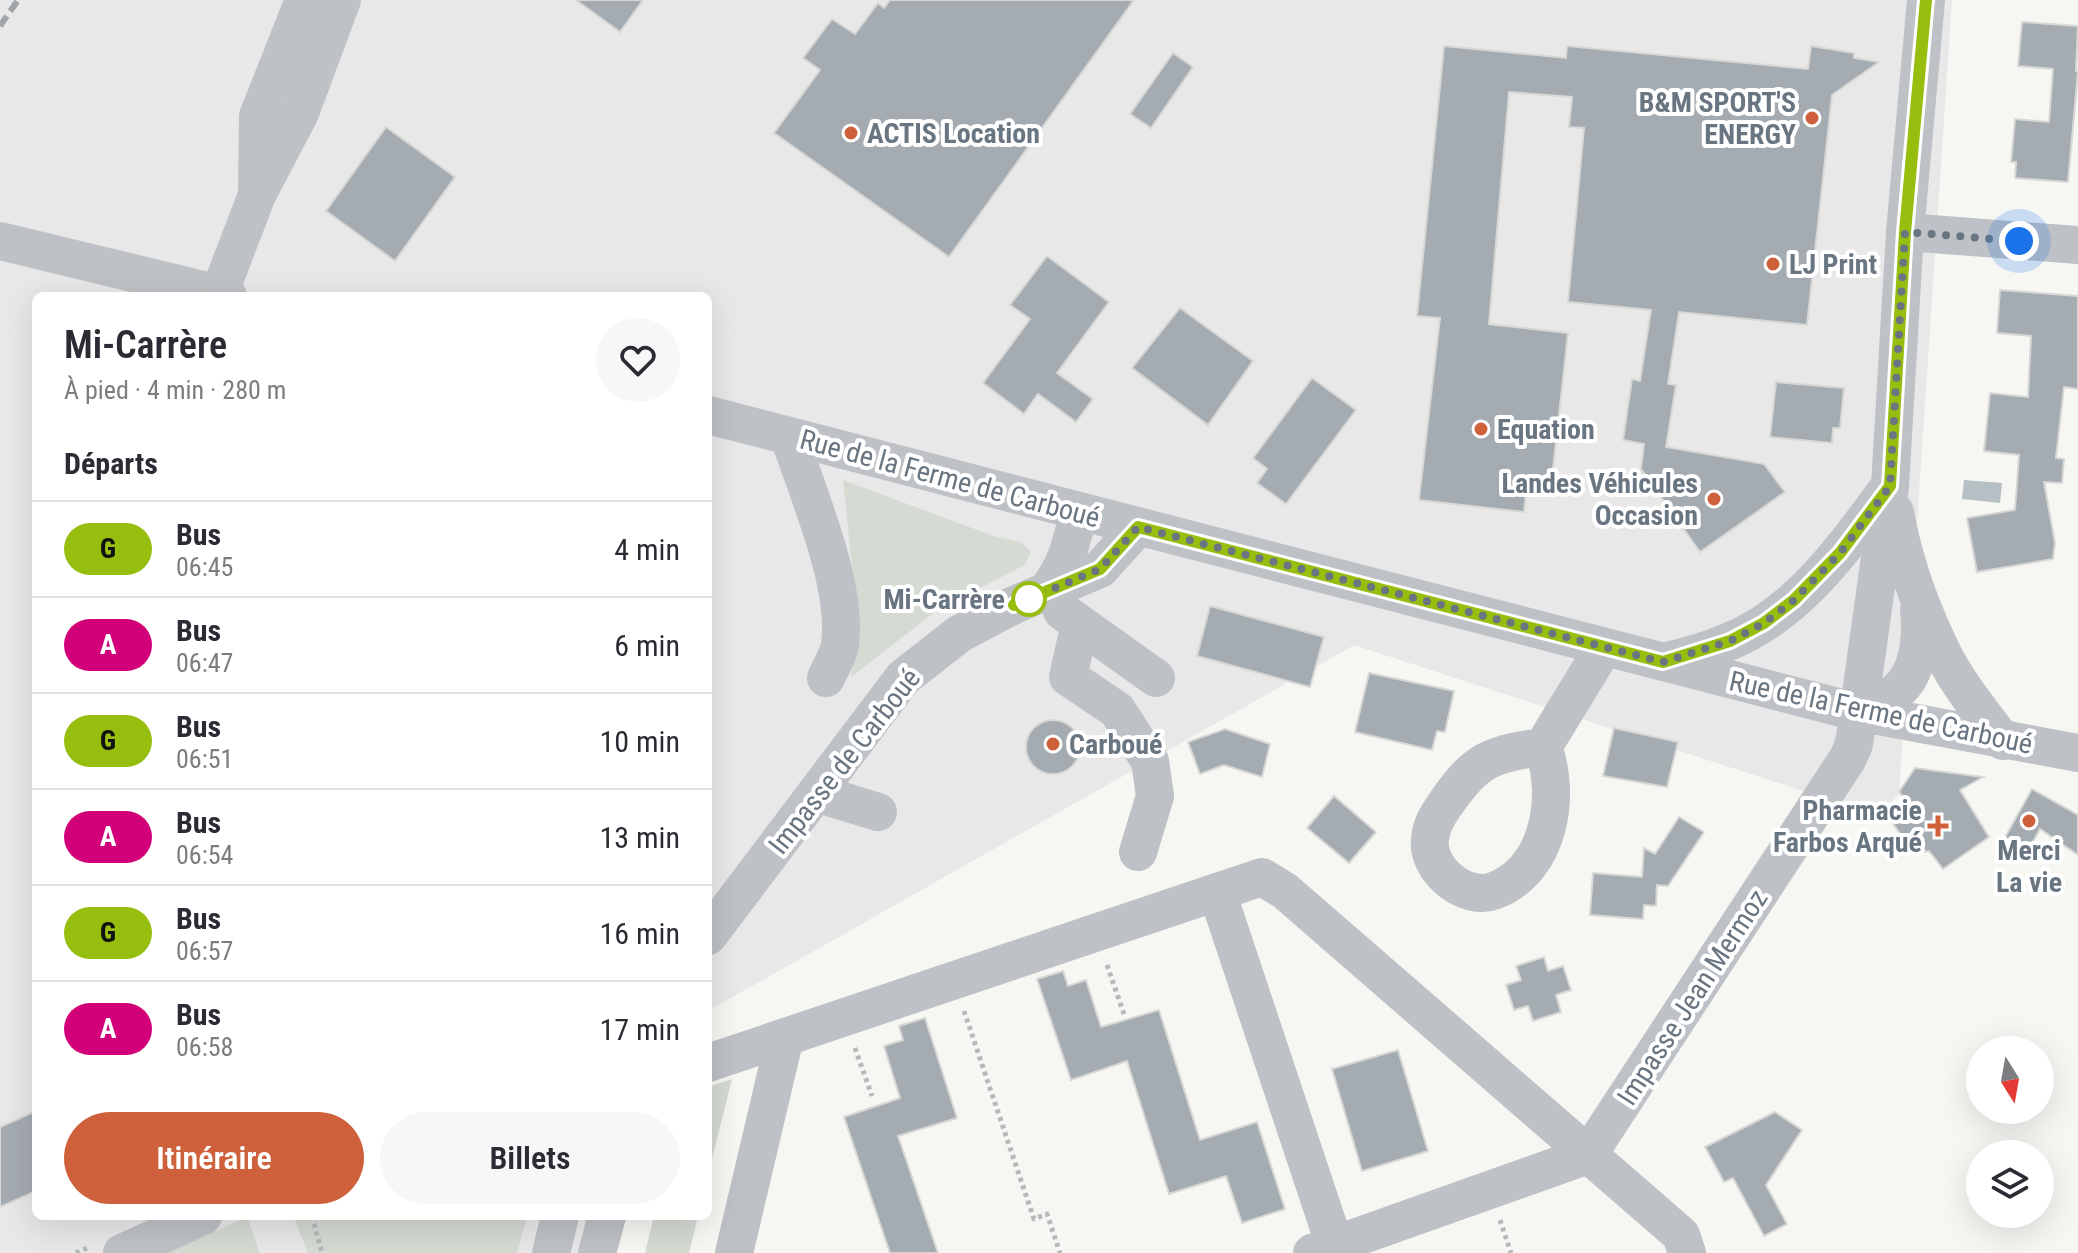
<!DOCTYPE html>
<html lang="fr">
<head>
<meta charset="utf-8">
<style>
  body { margin:0; font-family:"Roboto Condensed",sans-serif; background:#f7f7f7; color:#2b2b33; height:100vh; display:flex; flex-direction:column; font-size:30px; white-space:nowrap }
  * { box-sizing:border-box; margin:0 }
  p { font-size:26px; color:#7c7c81 }
  .icon { flex:none; width:44px; height:44px; fill:none; stroke:currentColor; stroke-width:2; stroke-linecap:round; stroke-linejoin:round }
  .map { position:relative; flex:1; overflow:hidden }
  .details { position:absolute; left:32px; top:292px; width:680px; height:928px; display:flex; flex-direction:column; background:#fff; border-radius:12px; box-shadow:0 8px 32px #0002 }
  .details>* { flex:none }
  .badge { padding:0 16px; border-radius:26px; font-size:28px; line-height:52px }
  .needle { width:52px; rotate:169deg }
  .controls { position:absolute; left:1966px; top:1036px; display:grid; gap:16px }
  .controls a { display:grid; place-items:center; width:88px; height:88px; border-radius:50%; background:#fff; box-shadow:0 8px 32px #0002; font-size:40px }
  .you { position:absolute; width:40px; height:40px; margin:-20px; border:6px solid #fff; border-radius:50%; background:#1a73e8; box-shadow:0 0 0 12px #1a73e833 }
  .map>.badge { position:absolute; translate:-50% -50%; box-shadow:0 0 0 4px #fff }
  h2 { padding:0 32px; font-size:30px; line-height:72px }
  .round { display:grid; place-items:center; flex:none; width:84px; height:84px; border-radius:42px; background:#f7f7f7 }
  .headline { display:flex; align-items:center; justify-content:space-between; height:136px; padding:0 32px }
  h1 { font-size:38px; font-weight:600; line-height:60px }
  .button { display:flex; gap:16px; margin-top:auto; padding:16px 32px }
  .button a { flex:1; height:92px; border-radius:48px; background:#ce613b; color:#fff; font-size:32px; font-weight:600; line-height:92px; text-align:center }
  .button a+a { background:#f7f7f7; color:#2b2b33 }
  ul { padding:0; list-style:none }
  li { display:flex; align-items:center; gap:24px; height:96px; padding:0 32px; border-top:2px solid #e1e1e2 }
  li div { flex:1 }
  li b { display:block; font-size:30px }
  li em { font-style:normal }
  li .badge { min-width:88px; font-weight:700; text-align:center }
  .map>svg:first-child { display:block }
  .built { fill:#e7e8e7 }
  .green { fill:#d5dad3 }
  .water { fill:#b6c0c4 }
  .building { fill:#a4abb1; stroke:#d7d7d6; stroke-width:2 }
  .lines { fill:none; stroke-linecap:round; stroke-linejoin:round }
  .path { stroke:#b6b9bc; stroke-width:5; stroke-dasharray:4 4; stroke-linecap:butt }
  .minor { stroke:#bec1c5; stroke-width:38 }
  .rail { stroke:#a0a5aa; stroke-width:6; stroke-dasharray:12 6; stroke-linecap:butt }
  .line-casing { stroke:#fff; stroke-width:18 }
  .line { stroke:#97bd0e; stroke-width:12 }
  .walk { stroke:#697581; stroke-width:8; stroke-dasharray:0 14.4 }
  .poi-dot { fill:#ce613b; stroke:#fff; stroke-width:3 }
  .stop-dot { fill:#fff; stroke:#97bd0e; stroke-width:4 }
  .labels { text-anchor:middle; stroke-width:8; stroke-linejoin:round; paint-order:stroke }
  .poi-label { font-size:28px; font-weight:bold; fill:#697581; stroke:#fff; text-anchor:start }
  .street-label { font-size:28px; fill:#697581; stroke:#fff }
  .stop-label { font-size:28px; font-weight:bold; fill:#697581; stroke:#fff; text-anchor:end }
</style>
</head>
<body>
<div class="map">
<svg width="2078" height="1253" viewBox="0 0 2078 1253">
  <rect width="100%" height="100%" fill="#f6f6f3"/>
  <polygon class="built" points="0,0 1952,0 1899,792 1883,817 1354,645 708,1011 708,296 36,296 36,1216 589,1216 579,1253 0,1253"/>
  <g class="green">
    <polygon points="843,480 996,537 1021,542 1031,552 1025,565 940,608 851,677 857,614"/>
    <polygon points="732,1079 708,1175 708,1087"/>
    <polygon points="293,1216 527,1216 517,1253 308,1253"/>
    <polygon points="654,1216 698,1216 689,1253 645,1253"/>
    <polygon points="247,1217 260,1253 166,1253"/>
  </g>
  <polygon class="water" points="1964,480 2002,483 2000,503 1962,499"/>
  <g class="building">
    <polygon points="576,0 643,0 620,32"/>
    <polygon points="890,0 1134,0 949,257 774,133 820,70 803,58 832,19 855,34 878,3 884,8"/>
    <polygon points="2022,22 2078,26 2076,71 2078,71 2068,182 2015,178 2016,162 2011,162 2015,119 2049,122 2053,69 2018,66"/>
    <polygon points="1444,46 1566,58 1567,46 1808,69 1811,46 1854,53 1854,58 1879,62 1832,95 1807,325 1679,312 1668,384 1676,385 1666,447 1764,464 1785,492 1700,552 1641,469 1644,444 1623,440 1632,379 1640,381 1651,310 1568,302 1584,128 1569,127 1572,97 1509,92 1489,324 1568,333 1552,478 1528,475 1524,512 1419,500 1440,318 1417,316"/>
    <polygon points="1173,53 1193,67 1151,128 1130,114"/>
    <polygon points="386,127 455,177 395,261 326,211"/>
    <polygon points="1047,256 1109,302 1057,373 1093,399 1076,422 1038,394 1024,414 983,383 1030,319 1010,305"/>
    <polygon points="2000,290 2078,296 2078,389 2064,387 2056,458 2064,459 2062,483 2044,482 2055,543 2053,559 1977,572 1967,518 2015,510 2019,455 1984,451 1990,393 2028,397 2031,336 1997,333"/>
    <polygon points="1180,308 1253,361 1208,425 1132,368"/>
    <polygon points="1312,378 1356,410 1286,504 1257,483 1267,469 1253,458"/>
    <polygon points="1776,382 1844,388 1840,428 1833,428 1832,443 1770,437"/>
    <polygon points="1210,606 1324,637 1310,687 1197,656"/>
    <polygon points="1369,673 1454,691 1445,732 1437,731 1432,750 1355,732"/>
    <circle cx="1053" cy="747" r="27"/>
    <polygon points="1614,728 1678,742 1667,787 1603,776"/>
    <polygon points="1225,729 1270,744 1262,777 1224,765 1200,774 1188,742"/>
    <polygon points="1915,768 1983,777 1960,790 1989,837 1943,869 1929,851 1914,853 1886,814 1904,798 1899,792"/>
    <polygon points="2032,789 2078,815 2078,855 2040,829 2022,861 1999,848"/>
    <polygon points="1334,796 1376,832 1349,863 1307,828"/>
    <polygon points="1679,817 1704,832 1668,886 1657,885 1656,906 1644,905 1643,919 1590,915 1593,873 1642,877 1644,848 1655,854"/>
    <polygon points="1544,957 1548,971 1563,966 1571,990 1556,995 1561,1012 1533,1021 1528,1006 1514,1010 1506,985 1521,980 1516,966"/>
    <polygon points="1063,971 1068,986 1086,980 1101,1027 1159,1010 1200,1140 1257,1122 1285,1209 1242,1223 1226,1176 1169,1194 1127,1061 1071,1080 1037,979"/>
    <polygon points="925,1018 957,1118 898,1136 938,1253 890,1253 844,1117 900,1098 884,1046 903,1040 899,1026"/>
    <polygon points="1398,1050 1428,1151 1362,1171 1332,1069"/>
    <polygon points="36,1111 36,1191 0,1207 0,1127"/>
    <polygon points="1775,1112 1802,1130 1766,1185 1787,1224 1764,1236 1733,1178 1724,1182 1705,1147"/>
  </g>
  <g class="lines">
    <g class="path">
      <polyline points="1107,965 1125,1017"/>
      <polyline points="964,1011 1034,1219 1047,1214 1060,1253"/>
      <polyline points="855,1048 872,1096"/>
      <polyline points="312,1216 322,1253"/>
      <polyline points="1500,1220 1511,1253"/>
      <polyline points="76,1253 89,1247"/>
    </g>
    <g class="minor">
      <polyline points="257,189 258,116 304,0"/>
      <polyline points="1905,232 2078,245"/>
      <polyline points="0,241 228,296"/>
      <polyline points="219,294 257,195 300,113 342,0"/>
      <polyline points="708,415 1857,712 2078,753"/>
      <path d="M789 436C808 494 848 585 840 644 839 655 830 668 826 678"/>
      <path d="M1895 512C1903 559 1920 606 1940 648 1956 682 1981 712 2003 741"/>
      <path d="M1046 592C1067 565 1071 544 1079 512"/>
      <polyline points="1062,611 1156,678"/>
      <polyline points="1080,624 1068,677 1117,710 1150,761 1155,796 1138,852"/>
      <path d="M1663 662C1685 657 1707 651 1728 642 1798 614 1843 549 1886 491"/>
      <path d="M1857 712C1869 706 1885 701 1896 692 1919 674 1922 637 1919 610"/>
      <path d="M1543 747C1490 754 1475 760 1444 806 1437 816 1431 826 1430 839 1426 870 1467 903 1496 890 1550 868 1561 795 1543 747L1604 647"/>
      <polyline points="816,793 878,812"/>
      <polyline points="1217,892 1262,877 1285,891 1681,1235 1687,1253"/>
      <polyline points="708,936 903,678 959,634 1014,605 1100,569 1138,527"/>
      <polyline points="708,1063 1217,892 1335,1246"/>
      <polyline points="122,1253 203,1216"/>
      <polyline points="551,1253 560,1216"/>
      <polyline points="597,1253 607,1216"/>
      <polyline points="734,1253 785,1037"/>
      <polyline points="1312,1253 1588,1155 1848,758 1854,744 1890,486 1905,232 1926,0"/>
    </g>
    <polyline class="rail" points="0,26 18,0"/>
  </g>
  <g class="lines">
    <defs>
      <polyline id="line" points="1014,605 1100,569 1138,527 1663,662 1730,641 1764,623 1794,600 1840,553 1890,486 1905,232 1926,0"/>
    </defs>
    <use href="#line" class="line-casing"/>
    <use href="#line" class="line"/>
    <polyline class="walk" points="1029,599 1100,569 1138,527 1663,662 1730,641 1764,623 1794,600 1840,553 1890,486 1905,232 2019,241"/>
  </g>
  <g class="poi-dot">
    <circle cx="1812" cy="118" r="8"/>
    <circle cx="851" cy="133" r="8"/>
    <circle cx="1773" cy="264" r="8"/>
    <circle cx="1481" cy="429" r="8"/>
    <circle cx="1714" cy="499" r="8"/>
    <circle cx="1053" cy="744" r="8"/>
    <circle cx="2029" cy="821" r="8"/>
    <path d="M1934 814h8v8h8v8h-8v8h-8v-8h-8v-8h8z"/>
  </g>
  <circle class="stop-dot" cx="1029" cy="599" r="16"/>
  <g class="labels">
    <g class="poi-label">
      <text x="1796" y="112" text-anchor="end">B&amp;M SPORT'S<tspan x="1796" dy="32">ENERGY</tspan></text>
      <text x="867" y="143">ACTIS Location</text>
      <text x="1789" y="274">LJ Print</text>
      <text x="1497" y="439">Equation</text>
      <text x="1698" y="493" text-anchor="end">Landes Véhicules<tspan x="1698" dy="32">Occasion</tspan></text>
      <text x="1069" y="754">Carboué</text>
      <text x="1922" y="820" text-anchor="end">Pharmacie<tspan x="1922" dy="32">Farbos Arqué</tspan></text>
      <text x="2029" y="860" text-anchor="middle">Merci<tspan x="2029" dy="32">La vie</tspan></text>
    </g>
    <g class="street-label">
      <text transform="translate(950 478) rotate(15)" y="10">Rue de la Ferme de Carboué</text>
      <text transform="translate(1881 712) rotate(12)" y="10">Rue de la Ferme de Carboué</text>
      <text transform="translate(844 761) rotate(-52)" y="10">Impasse de Carboué</text>
      <text transform="translate(1692 997) rotate(-57)" y="10">Impasse Jean Mermoz</text>
    </g>
    <g class="stop-label">
      <text x="1005" y="609">Mi-Carrère</text>
    </g>
  </g>
</svg>
<div class="controls">
<a><svg class="needle" viewBox="-14 -14 28 28"><path d="M0-13l5 13h-10z" fill="#e53935"/><path d="M0 13l5-13h-10z" fill="#7c7c81"/></svg></a>
<a><svg class="icon" aria-label="layers" viewBox="0 0 24 24"><path d="M12 4l9 5-9 5-9-5zM3 14l9 5 9-5"/></svg></a>
</div>
<div class="you" style="left:2019px;top:241px"></div>
<section class="details">
<div class="headline"><div><h1>Mi-Carrère</h1><p>À pied · 4 min · 280 m</p></div><a class="round"><svg class="icon" aria-label="heart" viewBox="0 0 24 24"><path d="M12 20l-8-8c-3-5 5-10 8-4 3-6 11-1 8 4z"/></svg></a></div>
<h2>Départs</h2>
<ul>
<li><span class="badge" style="background:#97bd0e;color:#111">G</span><div><b>Bus</b><p>06:45</p></div><em>4 min</em></li>
<li><span class="badge" style="background:#d20179;color:#fff">A</span><div><b>Bus</b><p>06:47</p></div><em>6 min</em></li>
<li><span class="badge" style="background:#97bd0e;color:#111">G</span><div><b>Bus</b><p>06:51</p></div><em>10 min</em></li>
<li><span class="badge" style="background:#d20179;color:#fff">A</span><div><b>Bus</b><p>06:54</p></div><em>13 min</em></li>
<li><span class="badge" style="background:#97bd0e;color:#111">G</span><div><b>Bus</b><p>06:57</p></div><em>16 min</em></li>
<li><span class="badge" style="background:#d20179;color:#fff">A</span><div><b>Bus</b><p>06:58</p></div><em>17 min</em></li>
</ul>
<div class="button"><a>Itinéraire</a><a>Billets</a></div>
</section>
</div>
</body>
</html>
